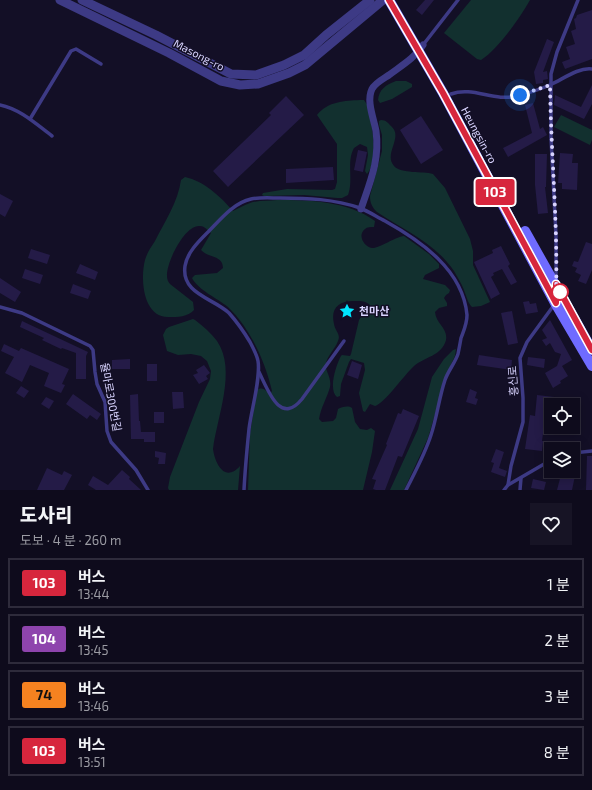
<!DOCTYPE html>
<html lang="ko">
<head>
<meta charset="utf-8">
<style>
  body { margin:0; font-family:"Exo 2","Noto Sans KR",sans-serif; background:#171425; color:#f1f3f6; height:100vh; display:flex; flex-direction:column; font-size:15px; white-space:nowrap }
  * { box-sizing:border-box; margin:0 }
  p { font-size:13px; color:#9b9ba3 }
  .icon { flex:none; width:22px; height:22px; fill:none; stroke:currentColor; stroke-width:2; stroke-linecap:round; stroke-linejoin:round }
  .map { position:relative; height:490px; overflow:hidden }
  .details { display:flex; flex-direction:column; background:#0e0b1c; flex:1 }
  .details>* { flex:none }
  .badge { padding:0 8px; border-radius:3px; font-size:14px; line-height:26px }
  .controls { position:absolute; left:544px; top:398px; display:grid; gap:8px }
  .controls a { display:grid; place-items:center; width:36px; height:36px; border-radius:0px; background:#0e0b1c; box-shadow:0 2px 10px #0003,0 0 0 1px #2e2b3b; font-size:20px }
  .you { position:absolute; width:20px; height:20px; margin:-10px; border:3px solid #fff; border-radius:50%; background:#1a73e8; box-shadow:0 0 0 6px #1a73e833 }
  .map>.badge { position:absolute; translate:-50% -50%; box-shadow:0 0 0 2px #fff }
  .round { display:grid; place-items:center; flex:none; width:42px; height:42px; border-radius:0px; background:#171425 }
  .head { display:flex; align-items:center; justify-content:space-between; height:68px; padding:0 20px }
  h1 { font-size:19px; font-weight:800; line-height:30px }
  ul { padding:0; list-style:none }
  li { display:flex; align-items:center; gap:12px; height:50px; margin:0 8px 6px; padding:0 12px; border:2px solid #2e2b3b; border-radius:0px }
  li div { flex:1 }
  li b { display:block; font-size:15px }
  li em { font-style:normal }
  li .badge { min-width:44px; font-weight:700; text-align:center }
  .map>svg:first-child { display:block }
  .green { fill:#12302f }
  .building { fill:#241b47 }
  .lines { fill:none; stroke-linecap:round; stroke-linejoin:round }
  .service { stroke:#3d3a85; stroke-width:3.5 }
  .minor { stroke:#3d3a85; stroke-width:7 }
  .tertiary { stroke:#3d3a85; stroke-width:9 }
  .secondary { stroke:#6f6bff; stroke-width:10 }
  .line-casing { stroke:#fff; stroke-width:9 }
  .line { stroke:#d7263d; stroke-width:6 }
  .walk { stroke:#d9d4ff; stroke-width:4; stroke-dasharray:0 7.2 }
  .stop-dot { fill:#fff; stroke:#d7263d; stroke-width:2 }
  .labels { text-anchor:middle; stroke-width:3; stroke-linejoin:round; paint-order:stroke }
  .street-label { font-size:11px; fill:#d9d4ff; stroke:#130f26 }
  .poi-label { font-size:11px; font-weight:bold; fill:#d9d4ff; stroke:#130f26; text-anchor:start }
</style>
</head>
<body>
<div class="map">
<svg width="592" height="490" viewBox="0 0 592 490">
  <rect width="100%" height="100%" fill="#130f26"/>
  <g class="green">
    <path d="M471 0H530C520 18 498 49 481 60L477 59 444 33Z"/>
    <path d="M396 81H406L412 84V87L392 99 380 103 378 100C379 89 386 85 396 81Z"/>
    <path d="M360 100H364L368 106C371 123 380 159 367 174L365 171 368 155 367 147 360 144 354 148C346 162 354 180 348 195L342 198H337L304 195 264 196 262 195 263 193 287 189 332 190 335 189 337 182V144L317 115C328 101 345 101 360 100Z"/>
    <polygon points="561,115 592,130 592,140 590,145 554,127"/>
    <path d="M381 120C386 120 388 123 391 126 404 137 383 154 394 166 401 174 423 171 433 174L445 188 470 239 473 251V265L490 302 481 306 472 307C468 303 467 298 465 293 463 286 458 278 454 271 434 242 405 231 377 212 372 207 370 203 370 196L382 151V135L379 125V121Z"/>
    <path d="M185 177C204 181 221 197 233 211 239 208 244 205 250 203 259 200 268 201 277 200 309 200 348 201 375 221L374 227C371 227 367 227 365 229 357 235 364 247 372 248 378 249 395 237 404 236L429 254 439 264V268L425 275 423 279 445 285 450 290 449 293 446 295 444 298 447 303V306L439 308 435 312C436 324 448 328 446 340 442 356 424 357 414 366 404 375 385 403 375 406L370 404 365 412 363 411 359 393 365 370 364 363 351 359 349 362 341 384 340 396 337 397C328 390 336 365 341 356L342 355 350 356 351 354 359 320 361 317 370 312V305C366 301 361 301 356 301 340 300 330 307 334 324 335 331 341 334 338 341 335 349 328 355 326 363 324 370 332 377 330 387 327 398 321 407 319 419L322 422 333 421 336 418 338 409C342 407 348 405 352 408L355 422 360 429 367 430 371 428 375 431 372 452 363 490H248L250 433 257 390C263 386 266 391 270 394L272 391C265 361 250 328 228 307 217 298 198 290 192 278L195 275 217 273 223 268C223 255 208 258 201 250L211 233C208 231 205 226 200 226 185 224 166 263 167 276 167 279 168 282 170 284L193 302 194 310C188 317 177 317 169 317 143 318 140 279 145 260 147 253 151 247 155 241 165 221 178 202 181 180Z"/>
    <path d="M193 319 195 320C203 326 211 333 217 341 237 370 217 417 213 449 215 464 225 483 240 466L238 490H169L168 488 170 477 199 402 210 379 211 371 207 361 201 356 191 354 178 355 167 351 163 335 166 329 169 327Z"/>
    <polygon points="456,349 455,356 447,373 428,438 404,490 390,490 418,429 432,377 444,359 453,350"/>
  </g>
  <g class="building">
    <polygon points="425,0 434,0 422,15 416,10"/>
    <polygon points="592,10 592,59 565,69 562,62 570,59 566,47 575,44 571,31 576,29 574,19 576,18 577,15"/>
    <polygon points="547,39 554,42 543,72 547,71 548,79 543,80 543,83 536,84 534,72"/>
    <polygon points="592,85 592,104 584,119 554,105 555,95 581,107"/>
    <polygon points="286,96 304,115 228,187 213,171 271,115 269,113"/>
    <polygon points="533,103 540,129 543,127 547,135 508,157 503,148 532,133 525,105"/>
    <polygon points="421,116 443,150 421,164 400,130"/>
    <polygon points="358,150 367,152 363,172 354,170"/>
    <polygon points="560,153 573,154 572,163 578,163 577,190 562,189 562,183 558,183"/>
    <polygon points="535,154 547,154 546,187 545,187 548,213 538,214 535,185"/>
    <polygon points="333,167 334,180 286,183 286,169"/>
    <polygon points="0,194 13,201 5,217 0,214"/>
    <polygon points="586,242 592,244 592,270 586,284 578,281 581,275 575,272 577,268 572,266 574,261 578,262"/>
    <polygon points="501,246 510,264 508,266 517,282 511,285 502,269 493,273 494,275 491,277 500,294 491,299 474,262 493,253 492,250"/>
    <polygon points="31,249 50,255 47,264 28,258"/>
    <polygon points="80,264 98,272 95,280 76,273"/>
    <polygon points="25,269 43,275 40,284 22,278"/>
    <polygon points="0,278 21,292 15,302 0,293"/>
    <polygon points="73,284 91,291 88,299 70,293"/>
    <polygon points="529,301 530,304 536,303 538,312 526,314 523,302"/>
    <polygon points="512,311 518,343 508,345 501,313"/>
    <polygon points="550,320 572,360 562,366 568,376 560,381 561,383 553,388 545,373 557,366 561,354 555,352 550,343 546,346 542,340 547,338 542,330"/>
    <polygon points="22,321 88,352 86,356 86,379 76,379 76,353 62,348 61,349 42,340 44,338 20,327"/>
    <polygon points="4,344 19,351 21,348 69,369 62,384 65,385 61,393 44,386 49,373 30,365 22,382 5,373 14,357 1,351"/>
    <polygon points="479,355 512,360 511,370 477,365"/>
    <polygon points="528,357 545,359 544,368 527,365"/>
    <polygon points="130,359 130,369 112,369 112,360"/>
    <polygon points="352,361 362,365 358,379 347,375"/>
    <rect x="147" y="364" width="10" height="17"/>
    <polygon points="204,365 210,373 206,376 208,379 199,384 193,375 198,373 196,370"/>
    <polygon points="21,386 29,391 24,398 16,393"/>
    <polygon points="470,389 477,392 475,398 478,399 476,405 466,402"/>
    <polygon points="172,392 183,392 184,408 173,409"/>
    <polygon points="73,394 101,414 97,420 90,415 87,419 66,404"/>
    <polygon points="138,394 139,421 140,421 141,432 155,432 155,442 144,442 144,439 131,439 130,395"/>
    <polygon points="537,395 563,398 562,405 551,405 551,412 546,411 542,441 543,441 542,451 525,449 530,415 535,416"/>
    <polygon points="46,397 54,401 49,409 41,404"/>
    <polygon points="403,409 419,416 402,457 398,456 385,490 376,490 373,489 376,480 372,479 387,445 386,444 398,413 401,414"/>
    <rect x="154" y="412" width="10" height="11"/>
    <polygon points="496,449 504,452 499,468 507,471 505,477 491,472 494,463 491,462"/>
    <polygon points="155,451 166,453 165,464 158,464 159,458 155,457"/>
    <polygon points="587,456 592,456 592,490 586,490"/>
    <polygon points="47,468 62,475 64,471 72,475 64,490 37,490"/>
    <polygon points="122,470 130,477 129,479 141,490 96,490 88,485 93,476 108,485"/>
    <polygon points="562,471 576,471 572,490 557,490"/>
    <polygon points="533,479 546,482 544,490 531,488"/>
  </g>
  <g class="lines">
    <g class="service">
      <polyline points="423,45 458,0"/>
      <path d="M451 94C473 86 494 102 517 96 529 93 541 89 552 84 563 79 579 67 592 69"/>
      <path d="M0 105C20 109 36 124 52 136"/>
      <polyline points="30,119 71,51 76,49 101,64"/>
      <polyline points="556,281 556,236 551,138 551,74 557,52 578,0"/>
      <polyline points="0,307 22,313 90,346 93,350 95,372 97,384 105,402 107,431 111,442 136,470 148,490"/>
      <path d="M259 372C268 390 280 426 302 399L344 341"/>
      <polyline points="573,453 592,451"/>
      <polyline points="508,485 511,466 523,422 523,398 520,358 527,342 554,305"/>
      <path d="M244 490C245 470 247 449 249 429 251 411 261 378 258 361 257 355 253 348 250 342 244 332 237 322 229 313 213 298 181 294 185 266 187 253 198 242 207 233 220 220 233 203 251 199 260 197 271 198 280 198 307 198 334 199 360 208 368 211 377 217 385 221 421 241 463 270 467 315 467 324 464 330 461 338 460 344 459 349 458 354 455 363 448 371 445 380 439 398 437 417 431 435 425 454 415 472 406 490"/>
      <polyline points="504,490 508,485 551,460"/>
      <polyline points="520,490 521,478"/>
    </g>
    <path class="minor" d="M361 209C370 182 380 160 376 131 374 119 366 101 372 89 375 83 383 79 389 75 401 66 415 58 423 45"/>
    <g class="tertiary">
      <polyline points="60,0 169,53 221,81 240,85 258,84 289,73 305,65 383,0"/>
      <polyline points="82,0 156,35 231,74 256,75 284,65 304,55 326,35 370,0"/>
    </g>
    <g class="secondary">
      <polyline points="389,0 443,93 555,303 592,366"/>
      <polyline points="525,231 592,350"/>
    </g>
  </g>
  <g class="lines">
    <defs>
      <polyline id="line" points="389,0 443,93 556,303 556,284 592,350"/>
    </defs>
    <use href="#line" class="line-casing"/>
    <use href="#line" class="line"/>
    <path class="walk" d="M520 95 550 85C551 155 558 224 556 294L560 292"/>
  </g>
  <defs>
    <symbol id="sight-bare" viewBox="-9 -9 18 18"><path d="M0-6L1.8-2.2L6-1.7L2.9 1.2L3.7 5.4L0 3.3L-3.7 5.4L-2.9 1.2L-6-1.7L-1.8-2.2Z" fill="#00e5ff" stroke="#130f26" stroke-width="2.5" paint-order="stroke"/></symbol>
  </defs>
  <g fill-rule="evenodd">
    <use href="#sight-bare" x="336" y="300" width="22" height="22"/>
  </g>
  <circle class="stop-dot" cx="560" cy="292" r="8"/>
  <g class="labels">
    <g class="street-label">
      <text transform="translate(199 55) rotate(27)" y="4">Masong-ro</text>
      <text transform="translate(479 135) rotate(62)" y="4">Heungsin-ro</text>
      <text transform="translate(513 381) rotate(-94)" y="4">흥신로</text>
      <text transform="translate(111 397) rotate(79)" y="4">율마로300번길</text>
    </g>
    <g class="poi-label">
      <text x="359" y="315">천마산</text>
    </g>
  </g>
</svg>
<div class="controls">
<a><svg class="icon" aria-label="locate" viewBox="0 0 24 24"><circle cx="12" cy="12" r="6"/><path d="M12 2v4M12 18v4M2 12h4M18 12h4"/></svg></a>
<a><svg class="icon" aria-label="layers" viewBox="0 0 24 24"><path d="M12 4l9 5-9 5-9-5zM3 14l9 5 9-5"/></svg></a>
</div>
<div class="you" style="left:520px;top:95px"></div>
<b class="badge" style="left:495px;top:192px;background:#d7263d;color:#fff">103</b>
</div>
<section class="details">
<div class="head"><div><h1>도사리</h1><p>도보 · 4 분 · 260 m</p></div><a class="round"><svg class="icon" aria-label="heart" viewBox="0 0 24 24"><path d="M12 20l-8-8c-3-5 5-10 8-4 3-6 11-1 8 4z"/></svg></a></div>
<ul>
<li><span class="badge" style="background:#d7263d;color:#fff">103</span><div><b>버스</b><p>13:44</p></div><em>1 분</em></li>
<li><span class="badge" style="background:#8e44ad;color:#fff">104</span><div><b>버스</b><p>13:45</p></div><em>2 분</em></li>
<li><span class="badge" style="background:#f58220;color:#111">74</span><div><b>버스</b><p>13:46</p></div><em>3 분</em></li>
<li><span class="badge" style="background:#d7263d;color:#fff">103</span><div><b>버스</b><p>13:51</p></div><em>8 분</em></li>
</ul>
</section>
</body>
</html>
